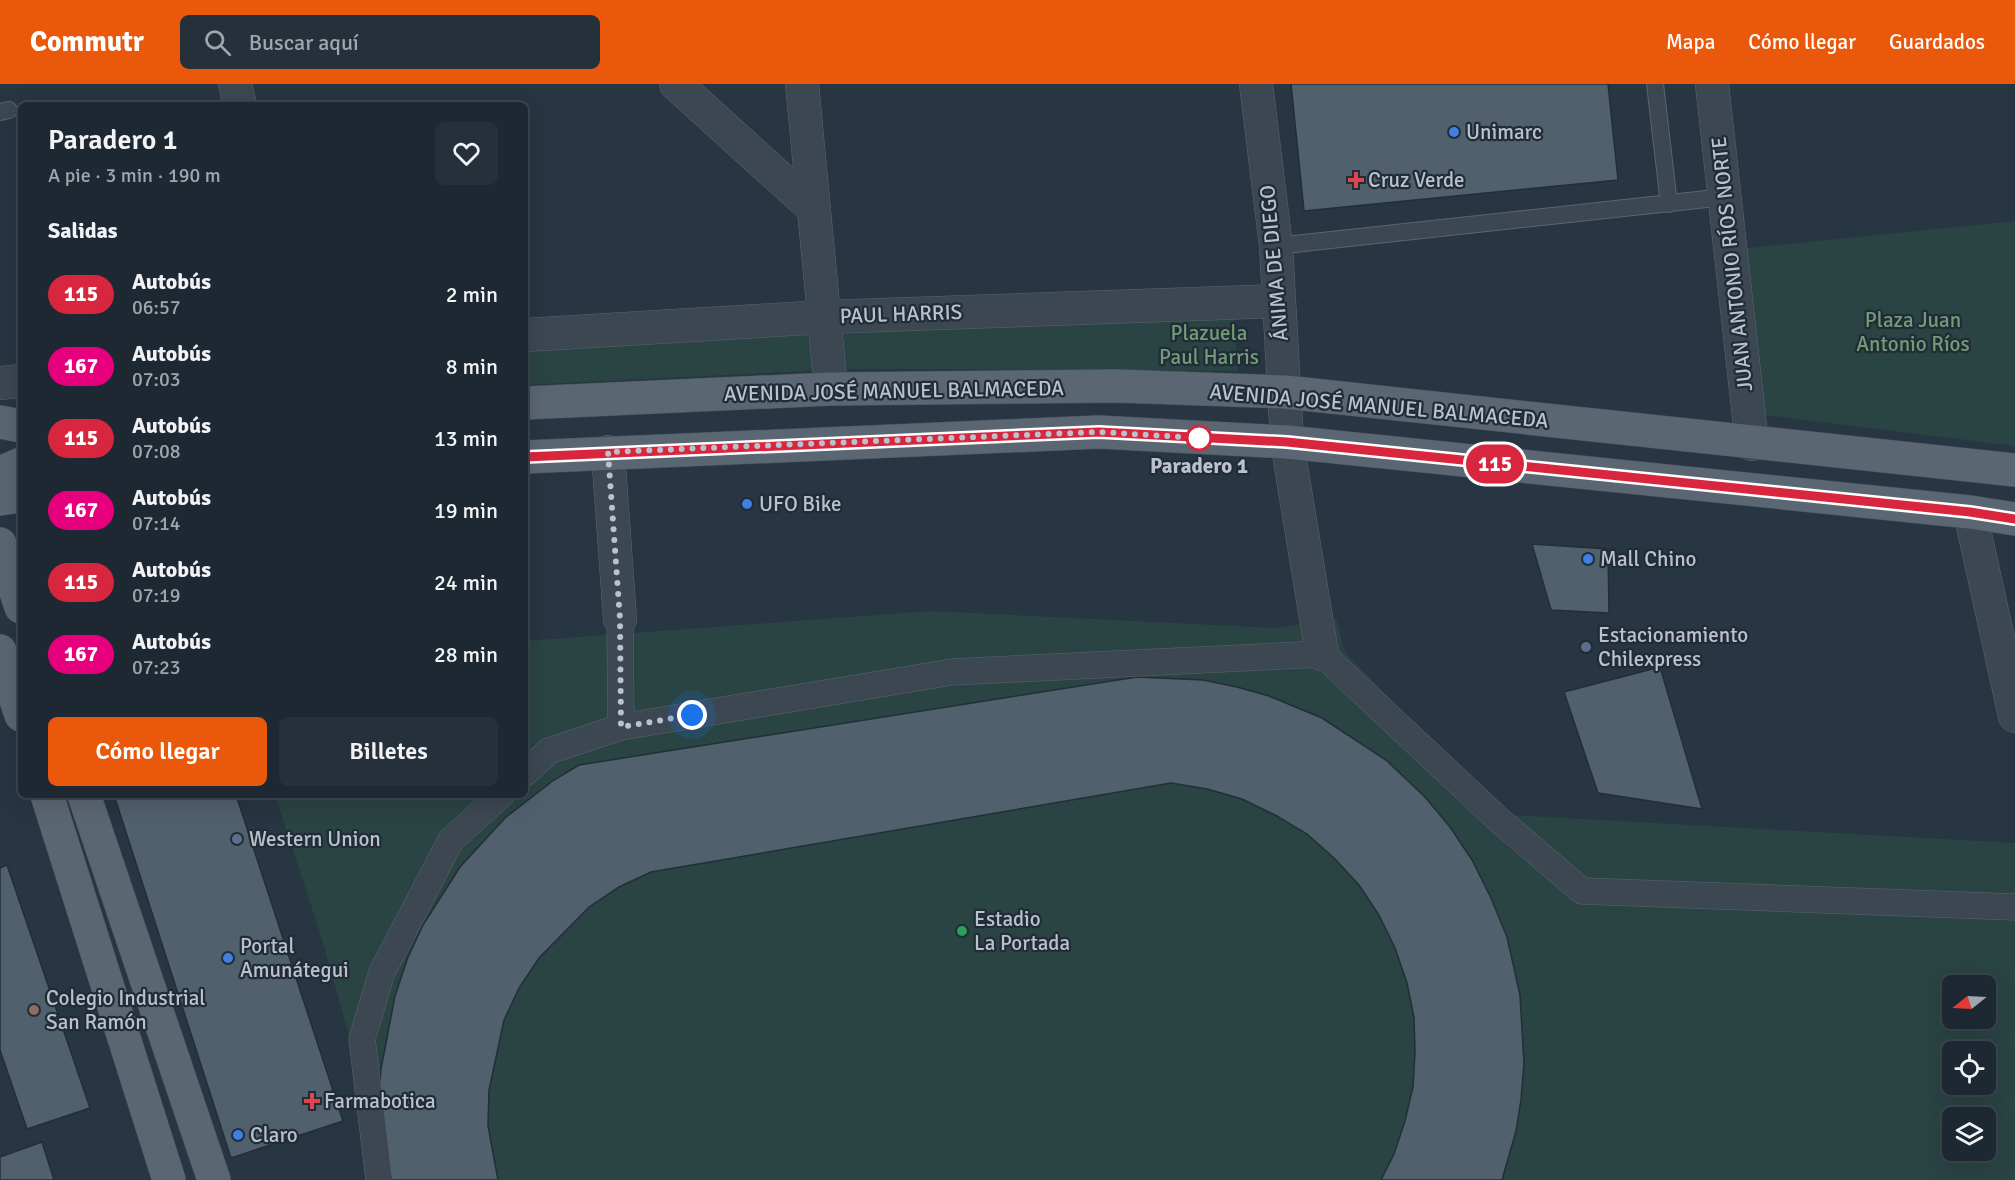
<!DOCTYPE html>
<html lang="es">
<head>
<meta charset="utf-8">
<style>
  body { margin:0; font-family:Signika,sans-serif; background:#26303a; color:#f1f3f6; height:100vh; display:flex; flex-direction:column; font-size:22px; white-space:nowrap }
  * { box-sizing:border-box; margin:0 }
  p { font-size:20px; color:#a1a6ac }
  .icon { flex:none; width:33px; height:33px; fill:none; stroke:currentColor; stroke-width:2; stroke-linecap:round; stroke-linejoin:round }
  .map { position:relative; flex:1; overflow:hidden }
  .side { position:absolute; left:18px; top:18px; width:510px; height:696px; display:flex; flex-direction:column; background:#1e2832; border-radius:9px; box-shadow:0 6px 24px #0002,0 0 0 2px #3c444d }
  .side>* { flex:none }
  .badge { padding:0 12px; border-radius:20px; font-size:21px; line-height:39px }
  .needle { width:39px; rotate:252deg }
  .buttons { position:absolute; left:1942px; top:891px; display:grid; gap:12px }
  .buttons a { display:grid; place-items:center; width:54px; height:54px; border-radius:9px; background:#1e2832; box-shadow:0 6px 24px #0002,0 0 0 2px #3c444d; font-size:30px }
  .you { position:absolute; width:30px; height:30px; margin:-15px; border:4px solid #fff; border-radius:50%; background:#1a73e8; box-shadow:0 0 0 9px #1a73e833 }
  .map>.badge { position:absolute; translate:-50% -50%; box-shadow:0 0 0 3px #fff }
  h2 { padding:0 30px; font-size:22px; line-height:54px }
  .round { display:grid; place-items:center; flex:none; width:63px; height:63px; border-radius:9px; background:#26303a }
  .headline { display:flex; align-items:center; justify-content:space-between; height:102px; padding:0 30px }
  h1 { font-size:28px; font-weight:600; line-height:45px }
  .action { display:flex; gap:12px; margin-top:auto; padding:12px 30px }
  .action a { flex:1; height:69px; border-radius:9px; background:#ea580c; color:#fff; font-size:24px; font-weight:600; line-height:69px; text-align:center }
  .action a+a { background:#26303a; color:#f1f3f6 }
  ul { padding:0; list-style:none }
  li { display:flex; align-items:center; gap:18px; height:72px; padding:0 30px }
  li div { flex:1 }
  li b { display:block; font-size:22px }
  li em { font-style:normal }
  li .badge { min-width:66px; font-weight:700; text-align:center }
  header { display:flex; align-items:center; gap:36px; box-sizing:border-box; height:84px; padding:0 30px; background:#ea580c; color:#fff }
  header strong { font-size:28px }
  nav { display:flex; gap:33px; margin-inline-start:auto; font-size:21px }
  .search { width:420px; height:54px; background:#26303a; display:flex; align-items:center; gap:15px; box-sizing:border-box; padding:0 21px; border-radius:9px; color:#a1a6ac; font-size:22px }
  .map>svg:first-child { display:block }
  .green { fill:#2a4343; fill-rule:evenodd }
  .building { fill:#51606d; stroke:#232e39; stroke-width:1.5 }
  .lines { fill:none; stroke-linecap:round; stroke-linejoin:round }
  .service-casing { stroke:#5a656f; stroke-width:18 }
  .pedestrian-casing { stroke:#5a656f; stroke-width:27 }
  .minor-casing { stroke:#5a656f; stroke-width:34 }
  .primary-casing { stroke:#46505b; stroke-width:34 }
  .service { stroke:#3c4752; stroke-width:16 }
  .pedestrian { stroke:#3c4752; stroke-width:26 }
  .minor { stroke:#3c4752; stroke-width:33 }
  .primary { stroke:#5a6672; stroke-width:33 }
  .line-casing { stroke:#fff; stroke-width:14 }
  .line { stroke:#d7263d; stroke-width:9 }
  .walk { stroke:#b9c2cc; stroke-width:6; stroke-dasharray:0 10.8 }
  .shop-dot { fill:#3f7fe0; stroke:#212c37; stroke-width:2 }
  .health-dot { fill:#e0444e; stroke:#212c37; stroke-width:2 }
  .stop-dot { fill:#fff; stroke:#d7263d; stroke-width:3 }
  .service-dot { fill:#5c6f8a; stroke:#212c37; stroke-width:2 }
  .leisure-dot { fill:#2e9e5b; stroke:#212c37; stroke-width:2 }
  .education-dot { fill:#8d6e63; stroke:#212c37; stroke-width:2 }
  .labels { text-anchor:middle; stroke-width:4.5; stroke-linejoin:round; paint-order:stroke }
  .poi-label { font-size:21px; fill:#b9c2cc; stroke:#212c37; text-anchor:start }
  .street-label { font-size:21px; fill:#b9c2cc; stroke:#212c37 }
  .park-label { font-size:21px; fill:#719c77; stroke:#212c37 }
  .stop-label { font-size:21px; font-weight:bold; fill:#b9c2cc; stroke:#212c37 }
</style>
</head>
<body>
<header>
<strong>Commutr</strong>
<div class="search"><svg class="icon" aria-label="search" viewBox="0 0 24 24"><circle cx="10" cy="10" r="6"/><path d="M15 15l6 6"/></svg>Buscar aquí</div>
<nav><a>Mapa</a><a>Cómo llegar</a><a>Guardados</a></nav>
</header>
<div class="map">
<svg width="2015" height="1096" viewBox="0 0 2015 1096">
  <rect width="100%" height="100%" fill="#283542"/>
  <g class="green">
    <polygon points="2015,137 2015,362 1764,331 1739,165"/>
    <polygon points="1234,234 1238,287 848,285 525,301 525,265 843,241"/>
    <path d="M930 527 1278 544 1336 534 1345 568 1457 685 1492 730 2015 759V1096H387L384 1074 320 849 275 711H525V557ZM1953 902H1986V934H1953ZM1953 968H1986V1000H1953ZM1953 1034H1986V1066H1953Z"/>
  </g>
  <g class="building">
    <polygon points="1291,0 1608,0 1618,96 1304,127"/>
    <polygon points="1532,460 1608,465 1609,529 1551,526"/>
    <polygon points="1660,583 1702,725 1598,709 1564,608"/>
    <polygon points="1137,593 1203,596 1237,603 1269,612 1322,634 1386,676 1425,713 1450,743 1472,776 1491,814 1507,853 1520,911 1524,979 1521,1016 1516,1047 1502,1096 1381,1096 1394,1070 1405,1037 1413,1003 1415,968 1414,933 1407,899 1395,864 1379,831 1359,801 1334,774 1307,750 1275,731 1242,715 1207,705 1171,699 651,788 619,803 589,823 539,874 519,904 504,936 489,1006 488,1042 498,1096 387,1096 379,1019 381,985 395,912 408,873 423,841 460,783 505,734 554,696 579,681"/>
    <polygon points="114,711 236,711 343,1037 231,1074"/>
    <polygon points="7,781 90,1024 27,1045 0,966 0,784"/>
    <polygon points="42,1058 54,1096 0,1096 0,1073"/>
  </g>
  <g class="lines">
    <defs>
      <g id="service">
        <polyline points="1655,0 1669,120"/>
        <polyline points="0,28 9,26"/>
        <polyline points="1276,162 1725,113"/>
      </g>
      <g id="pedestrian">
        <polyline points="620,535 621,643"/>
        <polyline points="525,689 549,667 621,643 952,588 1322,570 1499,736 1582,807 2015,823"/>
        <polyline points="379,1096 362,955 382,888 451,756 501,711"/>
      </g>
      <g id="minor">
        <polyline points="235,0 240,21"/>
        <polyline points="676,0 814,125"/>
        <polyline points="802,0 831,305"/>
        <polyline points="1256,0 1276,162 1287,358 1322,570"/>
        <polyline points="1712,0 1752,360"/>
        <polyline points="525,251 824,233 1278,217"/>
        <polyline points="0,299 21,297"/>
        <polyline points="608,368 620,535"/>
        <polyline points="1970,428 2015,632"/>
      </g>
      <g id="primary">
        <polyline points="525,319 831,305 1118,302 1285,308 2015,386"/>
        <polyline points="0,338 21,342"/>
        <polyline points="525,373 1099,348 1287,358 1970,428 2015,435"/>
        <polyline points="0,389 21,380"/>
        <polyline points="0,415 21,412"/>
        <polyline points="0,460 21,523"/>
        <polyline points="0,567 21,631"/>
        <polyline points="47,711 169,1096"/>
        <polyline points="84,711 214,1096"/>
      </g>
    </defs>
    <use href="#service" class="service-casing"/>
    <use href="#pedestrian" class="pedestrian-casing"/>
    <use href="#minor" class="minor-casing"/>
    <use href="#primary" class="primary-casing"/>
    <use href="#service" class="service"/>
    <use href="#pedestrian" class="pedestrian"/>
    <use href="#minor" class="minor"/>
    <use href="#primary" class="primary"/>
  </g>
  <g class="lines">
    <defs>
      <polyline id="line" points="525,373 1099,348 1287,358 1970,428 2015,435"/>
    </defs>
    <use href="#line" class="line-casing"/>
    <use href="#line" class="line"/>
    <polyline class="walk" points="692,631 621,643 620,535 608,368 1099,348 1199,354"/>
  </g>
  <g class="shop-dot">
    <circle cx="1454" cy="48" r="6"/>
    <circle cx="747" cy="420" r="6"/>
    <circle cx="1588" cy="475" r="6"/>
    <circle cx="228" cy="874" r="6"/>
    <circle cx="238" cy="1051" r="6"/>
  </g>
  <g class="health-dot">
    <path d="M1353 87h6v6h6v6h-6v6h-6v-6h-6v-6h6z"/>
    <path d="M309 1008h6v6h6v6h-6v6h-6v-6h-6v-6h6z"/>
  </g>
  <circle class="stop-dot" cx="1199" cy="354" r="12"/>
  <g class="service-dot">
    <circle cx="1586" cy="563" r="6"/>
    <circle cx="237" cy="755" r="6"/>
  </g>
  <circle class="leisure-dot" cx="962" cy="847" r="6"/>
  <circle class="education-dot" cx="34" cy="926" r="6"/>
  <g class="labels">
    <g class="poi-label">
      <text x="1466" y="55">Unimarc</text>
      <text x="1368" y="103">Cruz Verde</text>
      <text x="759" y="427">UFO Bike</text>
      <text x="1600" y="482">Mall Chino</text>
      <text x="1598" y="558">Estacionamiento<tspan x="1598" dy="24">Chilexpress</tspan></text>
      <text x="249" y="762">Western Union</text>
      <text x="974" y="842">Estadio<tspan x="974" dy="24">La Portada</tspan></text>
      <text x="240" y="869">Portal<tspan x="240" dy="24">Amunátegui</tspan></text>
      <text x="46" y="921">Colegio Industrial<tspan x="46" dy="24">San Ramón</tspan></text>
      <text x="324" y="1024">Farmabotica</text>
      <text x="250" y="1058">Claro</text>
    </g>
    <g class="street-label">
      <text transform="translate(1274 179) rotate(-95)" y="7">ÁNIMA DE DIEGO</text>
      <text transform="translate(1732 180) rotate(-96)" y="7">JUAN ANTONIO RÍOS NORTE</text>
      <text transform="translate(901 230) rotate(-2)" y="7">PAUL HARRIS</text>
      <text transform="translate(894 307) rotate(-1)" y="7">AVENIDA JOSÉ MANUEL BALMACEDA</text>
      <text transform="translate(1379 322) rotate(5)" y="7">AVENIDA JOSÉ MANUEL BALMACEDA</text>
    </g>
    <g class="park-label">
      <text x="1913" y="243">Plaza Juan<tspan x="1913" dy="24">Antonio Ríos</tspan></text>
      <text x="1209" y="256">Plazuela<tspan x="1209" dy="24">Paul Harris</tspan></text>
    </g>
    <g class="stop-label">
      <text x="1199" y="389">Paradero 1</text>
    </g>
  </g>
</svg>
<div class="buttons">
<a><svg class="needle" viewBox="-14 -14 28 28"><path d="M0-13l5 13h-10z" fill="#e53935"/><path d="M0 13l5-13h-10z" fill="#a1a6ac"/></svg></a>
<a><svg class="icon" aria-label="locate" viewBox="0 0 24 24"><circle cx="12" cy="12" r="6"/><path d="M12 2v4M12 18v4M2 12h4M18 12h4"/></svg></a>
<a><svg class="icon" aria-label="layers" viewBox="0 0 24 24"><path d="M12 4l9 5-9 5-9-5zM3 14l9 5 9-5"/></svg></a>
</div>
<div class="you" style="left:692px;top:631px"></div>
<b class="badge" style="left:1495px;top:380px;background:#d7263d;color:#fff">115</b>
<section class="side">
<div class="headline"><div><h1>Paradero 1</h1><p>A pie · 3 min · 190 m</p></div><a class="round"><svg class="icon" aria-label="heart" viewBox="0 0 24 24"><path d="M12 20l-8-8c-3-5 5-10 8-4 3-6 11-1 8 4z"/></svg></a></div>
<h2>Salidas</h2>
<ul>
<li><span class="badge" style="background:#d7263d;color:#fff">115</span><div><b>Autobús</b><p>06:57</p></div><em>2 min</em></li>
<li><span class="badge" style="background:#e6007e;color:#fff">167</span><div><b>Autobús</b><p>07:03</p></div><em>8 min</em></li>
<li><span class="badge" style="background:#d7263d;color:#fff">115</span><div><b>Autobús</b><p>07:08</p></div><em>13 min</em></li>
<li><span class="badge" style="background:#e6007e;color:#fff">167</span><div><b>Autobús</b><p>07:14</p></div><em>19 min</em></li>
<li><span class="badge" style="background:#d7263d;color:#fff">115</span><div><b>Autobús</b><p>07:19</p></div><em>24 min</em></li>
<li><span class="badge" style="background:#e6007e;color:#fff">167</span><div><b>Autobús</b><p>07:23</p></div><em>28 min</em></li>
</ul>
<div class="action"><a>Cómo llegar</a><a>Billetes</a></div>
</section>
</div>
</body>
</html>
